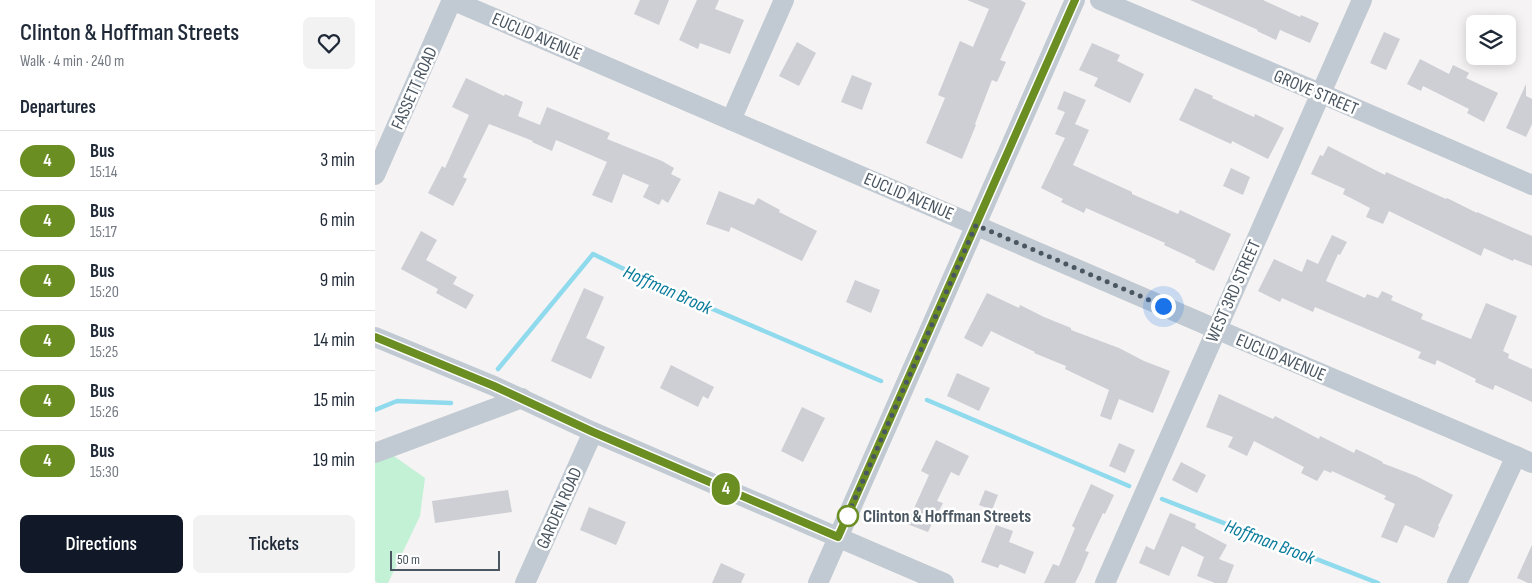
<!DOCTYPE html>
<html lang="en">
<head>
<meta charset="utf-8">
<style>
  body { margin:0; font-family:"Sofia Sans Condensed",sans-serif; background:#f2f2f3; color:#1f2937; height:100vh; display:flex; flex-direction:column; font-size:19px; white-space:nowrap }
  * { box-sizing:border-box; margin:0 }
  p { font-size:16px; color:#747a83 }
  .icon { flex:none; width:28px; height:28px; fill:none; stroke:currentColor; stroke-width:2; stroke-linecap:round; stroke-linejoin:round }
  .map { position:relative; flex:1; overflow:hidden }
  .details { display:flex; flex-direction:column; background:#fff; width:375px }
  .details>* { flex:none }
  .badge { padding:0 10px; border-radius:16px; font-size:18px; line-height:32px }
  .tools { position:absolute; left:1091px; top:15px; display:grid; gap:10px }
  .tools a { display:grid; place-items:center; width:50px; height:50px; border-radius:8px; background:#fff; box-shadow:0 2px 12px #0003; font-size:25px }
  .scale { position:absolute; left:15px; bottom:12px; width:110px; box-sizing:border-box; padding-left:5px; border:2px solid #4a5661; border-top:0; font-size:14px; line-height:18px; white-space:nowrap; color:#4a5661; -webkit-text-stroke:4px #fff; paint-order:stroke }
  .you { position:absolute; width:25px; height:25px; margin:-12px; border:4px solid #fff; border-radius:50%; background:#1a73e8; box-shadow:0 0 0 8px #1a73e833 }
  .map>.badge { position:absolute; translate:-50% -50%; box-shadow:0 0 0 2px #fff }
  h2 { padding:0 20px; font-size:19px; line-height:45px }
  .round { display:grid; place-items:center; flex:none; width:52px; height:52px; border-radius:8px; background:#f2f2f3 }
  .summary { display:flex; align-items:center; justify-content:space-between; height:85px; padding:0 20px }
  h1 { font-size:24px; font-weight:600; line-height:38px }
  .primary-button { display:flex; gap:10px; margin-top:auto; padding:10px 20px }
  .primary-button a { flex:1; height:58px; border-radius:8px; background:#111827; color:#fff; font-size:20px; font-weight:600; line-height:58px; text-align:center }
  .primary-button a+a { background:#f2f2f3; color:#1f2937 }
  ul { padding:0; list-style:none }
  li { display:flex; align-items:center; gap:15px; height:60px; padding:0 20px; border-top:1px solid #e0e1e3 }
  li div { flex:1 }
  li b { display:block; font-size:19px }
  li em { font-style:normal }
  li .badge { min-width:55px; font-weight:700; text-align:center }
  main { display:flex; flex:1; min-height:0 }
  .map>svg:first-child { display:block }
  .green { fill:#c3f1d5 }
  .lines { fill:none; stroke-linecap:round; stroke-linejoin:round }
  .stream { stroke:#90daee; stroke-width:4.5 }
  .building { fill:#cdcfd5 }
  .minor { stroke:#c1cad2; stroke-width:20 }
  .line-casing { stroke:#fff; stroke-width:11 }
  .line { stroke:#6b8e23; stroke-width:8 }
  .walk { stroke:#4a5661; stroke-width:5; stroke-dasharray:0 9 }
  .stop-dot { fill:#fff; stroke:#6b8e23; stroke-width:2.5 }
  .labels { text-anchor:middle; stroke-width:5; stroke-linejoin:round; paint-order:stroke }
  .street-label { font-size:18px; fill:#4a5661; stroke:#fff }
  .stop-label { font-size:18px; font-weight:bold; fill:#4a5661; stroke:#fff; text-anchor:start }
  .water-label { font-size:19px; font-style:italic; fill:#0c7c9b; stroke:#fff }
</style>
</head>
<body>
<main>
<section class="details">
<div class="summary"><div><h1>Clinton &amp; Hoffman Streets</h1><p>Walk · 4 min · 240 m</p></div><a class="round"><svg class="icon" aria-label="heart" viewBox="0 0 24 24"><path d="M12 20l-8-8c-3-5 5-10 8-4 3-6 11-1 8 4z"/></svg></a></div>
<h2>Departures</h2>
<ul>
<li><span class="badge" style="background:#6b8e23;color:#fff">4</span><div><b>Bus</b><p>15:14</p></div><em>3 min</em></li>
<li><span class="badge" style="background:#6b8e23;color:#fff">4</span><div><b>Bus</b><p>15:17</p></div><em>6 min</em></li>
<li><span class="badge" style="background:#6b8e23;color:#fff">4</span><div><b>Bus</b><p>15:20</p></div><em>9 min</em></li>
<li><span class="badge" style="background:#6b8e23;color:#fff">4</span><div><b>Bus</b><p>15:25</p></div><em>14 min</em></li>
<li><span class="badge" style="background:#6b8e23;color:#fff">4</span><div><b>Bus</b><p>15:26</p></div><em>15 min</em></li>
<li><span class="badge" style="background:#6b8e23;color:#fff">4</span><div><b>Bus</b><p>15:30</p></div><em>19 min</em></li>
</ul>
<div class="primary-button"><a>Directions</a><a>Tickets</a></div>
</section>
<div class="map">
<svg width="1157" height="583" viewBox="0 0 1157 583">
  <rect width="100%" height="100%" fill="#f5f3f3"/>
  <polygon class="green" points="16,454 50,478 45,516 13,583 3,583 0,581 0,461"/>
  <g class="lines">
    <g class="stream">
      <polyline points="123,369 218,254 284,286 506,381"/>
      <polyline points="552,400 754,486"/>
      <polyline points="0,410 22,401 76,403"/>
      <polyline points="787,499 1003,583"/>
    </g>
  </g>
  <g class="building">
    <polygon points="265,0 294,0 284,25 259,14"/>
    <polygon points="322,0 344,0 340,9 369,20 355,54 325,43 323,49 304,40"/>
    <polygon points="592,0 645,0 651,3 625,60 631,62 622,82 617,80 600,124 601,125 587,159 551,143 570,98 563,95 585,41 598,47 614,9"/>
    <polygon points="815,0 888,0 925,17 926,15 944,23 935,43 905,30 901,40 882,31 883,30"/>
    <polygon points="1009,32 1025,39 1011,70 995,63"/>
    <polygon points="422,42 441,53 424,86 404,76"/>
    <polygon points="717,43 745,55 742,61 769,74 755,103 719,86 723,78 704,70"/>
    <polygon points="1045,59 1074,74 1078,65 1094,73 1091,78 1123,93 1109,122 1092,113 1094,109 1048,86 1046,91 1032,84"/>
    <polygon points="477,75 497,83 487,110 466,102"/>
    <polygon points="91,78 129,96 130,94 148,102 143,116 165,125 172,107 235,133 232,139 287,161 299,168 296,174 306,179 293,203 287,199 284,205 268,197 274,185 248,174 237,203 217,195 232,162 181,140 177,151 157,142 158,141 114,124 88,177 92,179 78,206 53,193 67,166 70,168 94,115 77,107"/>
    <polygon points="1151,84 1151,96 1157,99 1157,124 1151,137 1131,128"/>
    <polygon points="820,88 838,96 837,98 879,117 880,114 909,128 893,159 857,141 856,144 804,120"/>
    <polygon points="689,91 711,100 700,124 714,130 698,165 757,192 757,194 803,214 805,210 856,234 839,271 820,262 821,260 789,245 790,243 711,208 709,213 686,202 688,199 666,188 690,138 680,134 690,112 682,109"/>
    <polygon points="953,146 1010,175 1011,172 1071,199 1072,198 1102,213 1102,212 1157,236 1157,266 1139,259 1138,261 1109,248 1106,256 1014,211 1008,224 991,217 995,208 968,194 970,189 936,174 945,155 948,156"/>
    <polygon points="856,168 875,177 868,195 848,186"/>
    <polygon points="344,191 379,205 383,198 405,210 404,212 442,231 427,261 356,227 354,232 331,224"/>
    <polygon points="46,231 62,240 51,260 82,277 78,284 99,295 91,309 61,293 63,289 26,269"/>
    <polygon points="957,235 972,242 965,255 963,254 951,281 990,298 992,294 1003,298 1007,291 1018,296 1016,300 1048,314 1046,319 1096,339 1111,303 1142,316 1128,351 1134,354 1133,358 1157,369 1157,402 1120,385 1118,390 1100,382 1101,379 1062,360 1060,365 1043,358 1046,352 940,307 938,312 907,298 905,302 883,291 899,259 927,272 932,259 943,264"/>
    <polygon points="480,280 505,290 496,313 471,302"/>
    <polygon points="209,288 229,297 211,338 230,347 216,379 176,361"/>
    <polygon points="612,293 644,308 645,305 669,317 696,328 696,330 744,348 769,361 795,371 778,413 744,399 736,420 725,416 734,390 690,369 691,366 659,353 660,352 616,331 607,347 589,338"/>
    <polygon points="296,365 339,387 333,399 328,396 323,407 285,388"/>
    <polygon points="582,373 615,388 604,411 572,396"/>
    <polygon points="844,394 898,419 900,416 944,439 945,436 979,453 981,449 1008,462 1007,463 1041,476 1078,495 1063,526 1064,527 1059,538 1030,525 1022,543 1006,537 1020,504 1009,499 1011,496 957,471 956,473 949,470 942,481 926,473 929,467 879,441 872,456 853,447 858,437 831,427"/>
    <polygon points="427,407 450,418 428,462 406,451"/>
    <polygon points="561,440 594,456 584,476 576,472 562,501 568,503 563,513 562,513 553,532 532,524 554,475 546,471"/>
    <polygon points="744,443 760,450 750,473 734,466"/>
    <polygon points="806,462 831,475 822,493 797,480"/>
    <polygon points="716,484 739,495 730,514 728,513 710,551 714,552 706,571 700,583 669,583 678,564 684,566 700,528 697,526"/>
    <polygon points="133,490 137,512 60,523 57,501"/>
    <polygon points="610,490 623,495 617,510 604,505"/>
    <polygon points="214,507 251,522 241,545 205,530"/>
    <polygon points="795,513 821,524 820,528 852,545 844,559 859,565 852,583 840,583 822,576 829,557 807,546 794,576 764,563 771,546 779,550"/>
    <polygon points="621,525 638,531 634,542 659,552 650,574 625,564 623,568 606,562"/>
    <polygon points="1157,545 1157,583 1153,583 1142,578"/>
    <polygon points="346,563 370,574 366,583 337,583"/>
  </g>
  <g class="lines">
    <g class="minor">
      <polyline points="77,0 841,329 1157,463"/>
      <polyline points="725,0 945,93 1157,185"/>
      <polyline points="356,120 409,0"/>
      <polyline points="0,175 77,0"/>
      <polyline points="0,337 119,386 218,432 569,583"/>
      <polyline points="0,453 147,398"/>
      <polyline points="150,583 218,432"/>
      <polyline points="443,583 700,0"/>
      <polyline points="730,583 987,0"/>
      <polyline points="1082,583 1141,456"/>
    </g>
  </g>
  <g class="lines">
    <defs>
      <polyline id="line" points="0,337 119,386 218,432 463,537 700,0"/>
    </defs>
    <use href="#line" class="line-casing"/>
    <use href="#line" class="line"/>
    <polyline class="walk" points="473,516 471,519 601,225 788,306"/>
  </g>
  <circle class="stop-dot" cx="473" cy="516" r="10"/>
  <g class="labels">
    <g class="street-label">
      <text transform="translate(162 36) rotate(23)" y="6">EUCLID AVENUE</text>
      <text transform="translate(39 88) rotate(-66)" y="6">FASSETT ROAD</text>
      <text transform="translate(941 92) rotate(23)" y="6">GROVE STREET</text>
      <text transform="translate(534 196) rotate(23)" y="6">EUCLID AVENUE</text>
      <text transform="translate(858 291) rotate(-66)" y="6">WEST 3RD STREET</text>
      <text transform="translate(906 357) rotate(23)" y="6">EUCLID AVENUE</text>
      <text transform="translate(184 508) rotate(-66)" y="6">GARDEN ROAD</text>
    </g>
    <g class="stop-label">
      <text x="488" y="522">Clinton &amp; Hoffman Streets</text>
    </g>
    <g class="water-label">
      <text transform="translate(293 289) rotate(24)" y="7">Hoffman Brook</text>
      <text transform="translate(895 541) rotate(21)" y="7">Hoffman Brook</text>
    </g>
  </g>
</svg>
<div class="tools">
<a><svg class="icon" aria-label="layers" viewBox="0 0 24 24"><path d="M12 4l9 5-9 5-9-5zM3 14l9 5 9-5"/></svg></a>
</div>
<div class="scale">50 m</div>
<div class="you" style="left:788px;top:306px"></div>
<b class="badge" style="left:351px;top:489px;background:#6b8e23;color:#fff">4</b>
</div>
</main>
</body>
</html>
